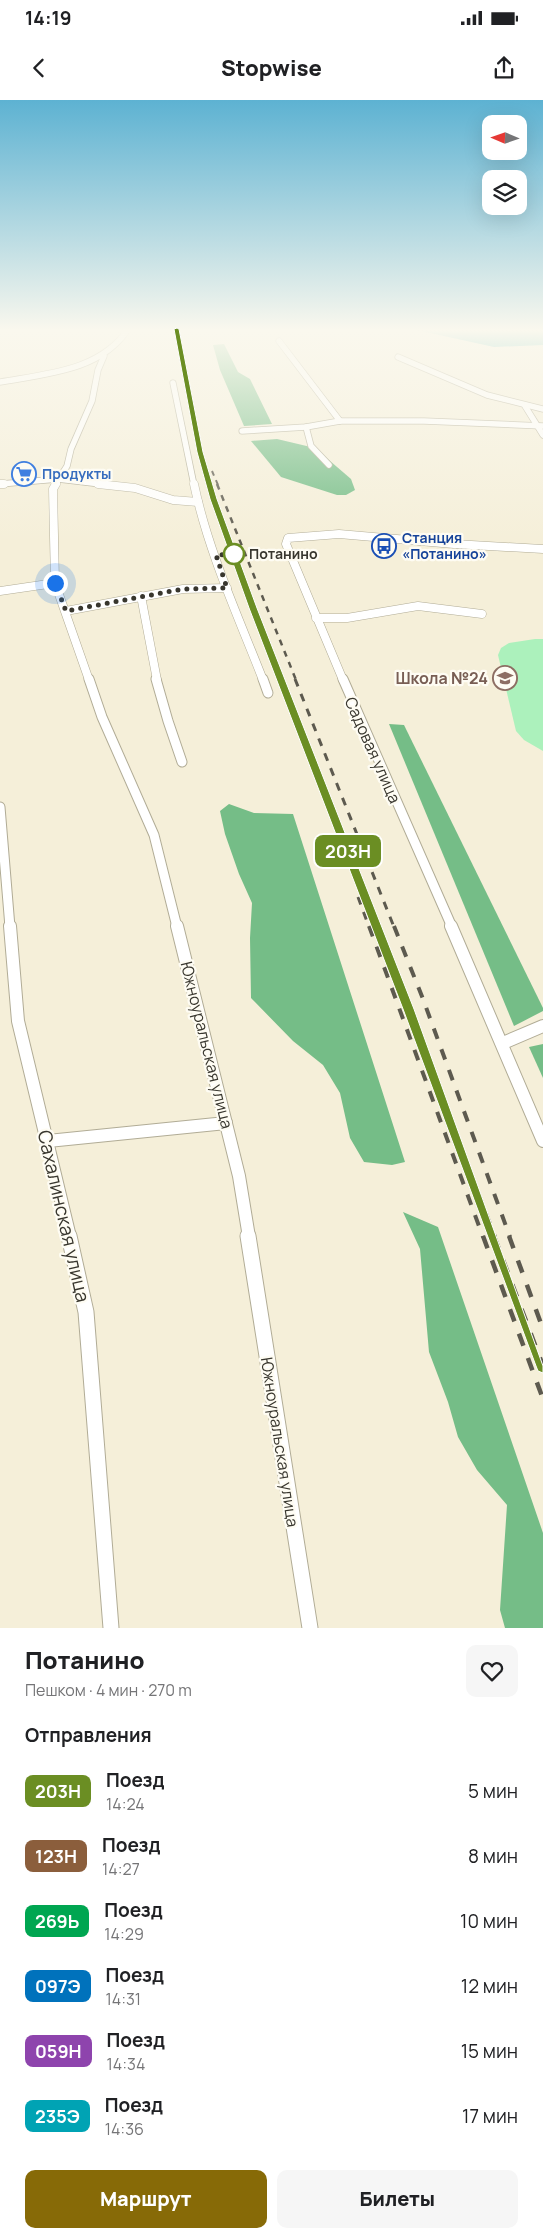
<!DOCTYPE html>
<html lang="ru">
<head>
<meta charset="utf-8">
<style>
  body { margin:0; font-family:Manrope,sans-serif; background:#f6f6f6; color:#202124; height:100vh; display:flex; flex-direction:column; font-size:19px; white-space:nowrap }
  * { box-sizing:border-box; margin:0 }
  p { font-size:16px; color:#757577 }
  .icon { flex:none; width:28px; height:28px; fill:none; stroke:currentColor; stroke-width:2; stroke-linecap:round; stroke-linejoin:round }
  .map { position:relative; height:1528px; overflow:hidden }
  .panel { display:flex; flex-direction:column; background:#fff; flex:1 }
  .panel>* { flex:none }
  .badge { padding:0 10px; border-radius:8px; font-size:18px; line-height:32px }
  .needle { width:32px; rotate:272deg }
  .tools { position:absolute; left:482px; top:15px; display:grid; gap:10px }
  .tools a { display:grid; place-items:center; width:45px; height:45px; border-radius:10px; background:#fff; box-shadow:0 5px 20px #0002; font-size:25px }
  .you { position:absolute; width:25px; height:25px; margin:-12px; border:4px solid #fff; border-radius:50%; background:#1a73e8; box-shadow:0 0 0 8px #1a73e833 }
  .map>.badge { position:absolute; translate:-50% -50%; box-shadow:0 0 0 2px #fff }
  h2 { padding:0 25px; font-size:19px; line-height:45px }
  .round { display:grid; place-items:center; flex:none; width:52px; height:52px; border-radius:10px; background:#f6f6f6 }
  .headline { display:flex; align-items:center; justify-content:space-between; height:85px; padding:0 25px }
  h1 { font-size:24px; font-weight:800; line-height:38px }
  .cta { display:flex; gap:10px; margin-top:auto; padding:10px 25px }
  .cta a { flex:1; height:58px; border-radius:10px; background:#876a07; color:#fff; font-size:20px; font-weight:800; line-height:58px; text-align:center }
  .cta a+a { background:#f6f6f6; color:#202124 }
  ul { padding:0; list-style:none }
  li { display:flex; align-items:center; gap:15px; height:65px; padding:0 25px }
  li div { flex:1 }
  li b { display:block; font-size:19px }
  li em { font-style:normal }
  li .badge { min-width:55px; font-weight:700; text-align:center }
  .status { display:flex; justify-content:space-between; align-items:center; height:35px; padding:0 25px; background:#fff; direction:ltr }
  .status svg { height:14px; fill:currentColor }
  header { display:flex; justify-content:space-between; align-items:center; height:65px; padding:0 25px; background:#fff; font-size:22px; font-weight:800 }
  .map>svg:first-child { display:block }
  .green { fill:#acf1bc }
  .forest { fill:#75bd87 }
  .water { fill:#2eafb1 }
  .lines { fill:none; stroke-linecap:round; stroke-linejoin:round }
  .minor-far4-casing { stroke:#b1ac96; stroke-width:7 }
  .minor-far3-casing { stroke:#b1ac96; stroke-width:9 }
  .minor-far2-casing { stroke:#b1ac96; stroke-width:11 }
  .minor-far1-casing { stroke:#b1ac96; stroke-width:14 }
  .minor-casing { stroke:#b1ac96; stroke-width:17 }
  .minor-far4 { stroke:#fff; stroke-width:5.5 }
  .minor-far3 { stroke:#fff; stroke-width:8 }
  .minor-far2 { stroke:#fff; stroke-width:9 }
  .minor-far1 { stroke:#fff; stroke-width:12 }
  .minor { stroke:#fff; stroke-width:15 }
  .rail-far4 { stroke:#5d5a4f; stroke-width:2; stroke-dasharray:5 5; stroke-linecap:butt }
  .rail-far3 { stroke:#5d5a4f; stroke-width:2.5; stroke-dasharray:6 6; stroke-linecap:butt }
  .rail-far2 { stroke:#5d5a4f; stroke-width:3; stroke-dasharray:8 8; stroke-linecap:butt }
  .rail-far1 { stroke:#5d5a4f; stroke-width:4; stroke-dasharray:11 11; stroke-linecap:butt }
  .rail { stroke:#5d5a4f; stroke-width:4.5; stroke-dasharray:13 13; stroke-linecap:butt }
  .line { fill:#6b8e23; stroke:#fff }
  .walk { stroke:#38362e; stroke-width:5; stroke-dasharray:0 9 }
  .stop-dot { fill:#fff; stroke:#6b8e23; stroke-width:2.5 }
  .labels { text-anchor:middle; stroke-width:4.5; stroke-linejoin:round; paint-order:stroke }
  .far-shop-label { font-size:14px; font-weight:bold; fill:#366cbe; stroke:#fefcf3; text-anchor:start }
  .far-transit-label { font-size:14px; font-weight:bold; fill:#164399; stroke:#fefcf3; text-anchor:start }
  .far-stop-label { font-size:14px; font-weight:bold; fill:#38362e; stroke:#fefcf3; text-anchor:start }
  .education-label { font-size:16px; font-weight:bold; fill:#785e54; stroke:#fefcf3; text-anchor:end }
  .street-label { font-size:16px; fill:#38362e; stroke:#fefcf3 }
  .near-street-label { font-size:19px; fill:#38362e; stroke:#fefcf3 }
</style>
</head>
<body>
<div class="status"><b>14:19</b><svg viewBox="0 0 49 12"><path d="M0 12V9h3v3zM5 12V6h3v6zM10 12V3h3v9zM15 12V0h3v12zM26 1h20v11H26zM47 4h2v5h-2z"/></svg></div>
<header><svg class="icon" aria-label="back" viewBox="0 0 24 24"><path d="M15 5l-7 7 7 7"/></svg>Stopwise<svg class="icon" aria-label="share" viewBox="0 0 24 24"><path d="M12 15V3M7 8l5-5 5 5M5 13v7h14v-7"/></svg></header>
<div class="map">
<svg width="543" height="1528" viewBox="0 0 543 1528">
  <rect width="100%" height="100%" fill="#f5efd9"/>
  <polygon class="green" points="535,539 543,539 543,651 524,640 516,631 498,555 501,548 509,543"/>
  <g class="forest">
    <polygon points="224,244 238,272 250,279 272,324 244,326 220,270 213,245"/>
    <polygon points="277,339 315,348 351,379 355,390 346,395 337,395 281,377 251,341"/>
    <polygon points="389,624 404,625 543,908 543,911 514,926"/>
    <polygon points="229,704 254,713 293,714 405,1062 392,1065 364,1062 350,1038 340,993 323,965 293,941 251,898 250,838 252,803 239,774 225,734 220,711"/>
    <polygon points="543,944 543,978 529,947"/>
    <polygon points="403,1112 438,1127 543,1433 543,1528 505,1528 500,1510 507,1405 477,1370 458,1337 448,1302 429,1252 420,1149"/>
  </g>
  <polygon class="water" points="412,229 543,229 543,245 494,247"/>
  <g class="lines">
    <defs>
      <g id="minor-far4">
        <polyline points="279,241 340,321"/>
        <polyline points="398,257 487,295 543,309"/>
        <path d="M0 282C45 274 101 271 128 229"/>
        <polyline points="173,283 194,385"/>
        <polyline points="525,306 543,335"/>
        <polyline points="306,327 311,346 329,365"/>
        <polyline points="242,331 306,327 340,321 424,321 543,326"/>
        <polyline points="0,384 58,379 109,385"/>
        <polyline points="55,385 67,366 71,349 92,301 98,270 104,256"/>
      </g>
      <g id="minor-far3">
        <polyline points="0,384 4,384"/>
        <polyline points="56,384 53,389 55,483 89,580"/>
        <polyline points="98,384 135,388 173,400 198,402"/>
        <path d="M194 384C208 451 238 516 263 580"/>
        <polyline points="0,491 55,483"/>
        <polyline points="141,496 157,580"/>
        <polyline points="66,511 183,489 227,488"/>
        <polyline points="316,518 347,518 418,506 482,514"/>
        <polyline points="343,580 286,444 288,438 339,434 454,444 543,449"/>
      </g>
      <g id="minor-far2">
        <polyline points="89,579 102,617 154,735 177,827"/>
        <polyline points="156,579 168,621 182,662"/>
        <polyline points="263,579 268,593"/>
        <polyline points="343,579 452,827"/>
        <polyline points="0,707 10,827"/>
      </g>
      <g id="minor-far1">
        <polyline points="10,826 18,921 70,1137"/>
        <polyline points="177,826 239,1076 249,1137"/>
        <polyline points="451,826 543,1041"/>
        <polyline points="503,943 543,926"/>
        <polyline points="48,1041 226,1023"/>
      </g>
      <g id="minor">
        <polyline points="69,1136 86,1212 111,1528"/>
        <polyline points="248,1136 310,1528"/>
      </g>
    </defs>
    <use href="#minor-far4" class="minor-far4-casing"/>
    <use href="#minor-far3" class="minor-far3-casing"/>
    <use href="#minor-far2" class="minor-far2-casing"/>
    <use href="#minor-far1" class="minor-far1-casing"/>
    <use href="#minor" class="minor-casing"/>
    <use href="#minor-far4" class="minor-far4"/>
    <use href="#minor-far3" class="minor-far3"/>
    <use href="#minor-far2" class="minor-far2"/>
    <use href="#minor-far1" class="minor-far1"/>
    <use href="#minor" class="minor"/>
    <g class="rail-far4">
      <polyline points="177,229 200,352 209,385"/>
      <polyline points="212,371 218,385"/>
    </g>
    <g class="rail-far3">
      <polyline points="209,384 281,580"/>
      <polyline points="217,384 296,580"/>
    </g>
    <g class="rail-far2">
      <polyline points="281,579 377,827"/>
      <polyline points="295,579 394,827"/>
      <polyline points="358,797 369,827"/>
    </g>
    <g class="rail-far1">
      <polyline points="369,826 483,1137"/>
      <polyline points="377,826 495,1137"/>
      <polyline points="394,826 423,899 510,1137"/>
    </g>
    <g class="rail">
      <polyline points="483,1136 543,1299"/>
      <polyline points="494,1136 543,1266"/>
      <polyline points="509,1136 543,1229"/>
    </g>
  </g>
  <linearGradient id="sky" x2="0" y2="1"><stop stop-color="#5db2d2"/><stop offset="0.52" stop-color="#faf8ee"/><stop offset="1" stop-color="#faf8ee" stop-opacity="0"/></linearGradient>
  <rect width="543" height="443" fill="url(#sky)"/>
  <polygon class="line" points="177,228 179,229 203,352 217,399 257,508 414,909 543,1266 543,1273 538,1271 536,1266 403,909 249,508 210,399 197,352 174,229"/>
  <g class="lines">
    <polyline class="walk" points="55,483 66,511 183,489 227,488 216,455 234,454"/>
  </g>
  <defs>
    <symbol id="supermarket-ring" viewBox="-11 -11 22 22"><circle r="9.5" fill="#fefcf3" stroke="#3f7fe0" stroke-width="1.5"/><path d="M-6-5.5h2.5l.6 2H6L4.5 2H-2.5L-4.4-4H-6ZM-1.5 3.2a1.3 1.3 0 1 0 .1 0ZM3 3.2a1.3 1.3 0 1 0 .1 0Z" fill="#3f7fe0"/></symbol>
    <symbol id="bus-ring" viewBox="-11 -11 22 22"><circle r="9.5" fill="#fefcf3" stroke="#1a4fb4" stroke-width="1.5"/><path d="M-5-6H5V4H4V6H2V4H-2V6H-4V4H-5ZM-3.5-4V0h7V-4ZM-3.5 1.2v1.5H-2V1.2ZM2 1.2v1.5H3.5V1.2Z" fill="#1a4fb4"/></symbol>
    <symbol id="school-ring" viewBox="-11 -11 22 22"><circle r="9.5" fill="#fefcf3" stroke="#8d6e63" stroke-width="1.5"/><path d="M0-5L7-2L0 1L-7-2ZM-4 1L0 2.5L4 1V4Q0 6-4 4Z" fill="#8d6e63"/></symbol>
  </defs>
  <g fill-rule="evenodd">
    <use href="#supermarket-ring" x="10" y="360" width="28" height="28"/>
    <use href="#bus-ring" x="370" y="432" width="28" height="28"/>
    <use href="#school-ring" x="491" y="564" width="28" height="28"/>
  </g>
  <circle class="stop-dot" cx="234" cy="454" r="10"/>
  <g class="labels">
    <g class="far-shop-label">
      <text x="42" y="379">Продукты</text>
    </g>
    <g class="far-transit-label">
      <text x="402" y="443">Станция<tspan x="402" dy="16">«Потанино»</tspan></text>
    </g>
    <g class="far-stop-label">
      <text x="249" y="459">Потанино</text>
    </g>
    <g class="education-label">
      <text x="488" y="584">Школа №24</text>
    </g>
    <g class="street-label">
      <text transform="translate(373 650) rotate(66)" y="6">Садовая улица</text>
      <text transform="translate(207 945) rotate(76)" y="6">Южноуральская улица</text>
      <text transform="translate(280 1342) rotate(81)" y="6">Южноуральская улица</text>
    </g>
    <g class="near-street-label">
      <text transform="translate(64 1116) rotate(77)" y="7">Сахалинская улица</text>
    </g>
  </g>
</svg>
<div class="tools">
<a><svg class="needle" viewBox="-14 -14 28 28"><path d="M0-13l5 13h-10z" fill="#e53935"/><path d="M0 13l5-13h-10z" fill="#757577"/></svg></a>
<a><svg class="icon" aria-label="layers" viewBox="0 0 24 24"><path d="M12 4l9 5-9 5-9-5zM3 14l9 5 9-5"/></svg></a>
</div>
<div class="you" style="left:55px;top:483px"></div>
<b class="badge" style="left:348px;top:751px;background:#6b8e23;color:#fff">203Н</b>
</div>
<section class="panel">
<div class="headline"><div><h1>Потанино</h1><p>Пешком · 4 мин · 270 m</p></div><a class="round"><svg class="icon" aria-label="heart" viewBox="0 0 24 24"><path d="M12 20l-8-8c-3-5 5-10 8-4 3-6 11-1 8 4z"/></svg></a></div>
<h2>Отправления</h2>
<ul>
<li><span class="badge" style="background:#6b8e23;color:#fff">203Н</span><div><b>Поезд</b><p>14:24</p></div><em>5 мин</em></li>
<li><span class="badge" style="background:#8b5e3c;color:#fff">123Н</span><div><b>Поезд</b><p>14:27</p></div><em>8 мин</em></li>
<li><span class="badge" style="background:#00a651;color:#fff">269Ь</span><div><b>Поезд</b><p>14:29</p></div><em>10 мин</em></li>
<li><span class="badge" style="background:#0072bc;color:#fff">097Э</span><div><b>Поезд</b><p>14:31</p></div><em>12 мин</em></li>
<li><span class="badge" style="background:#8e44ad;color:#fff">059Н</span><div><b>Поезд</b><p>14:34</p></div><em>15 мин</em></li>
<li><span class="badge" style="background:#00a3b4;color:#fff">235Э</span><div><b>Поезд</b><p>14:36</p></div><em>17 мин</em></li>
</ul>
<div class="cta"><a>Маршрут</a><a>Билеты</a></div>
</section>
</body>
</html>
